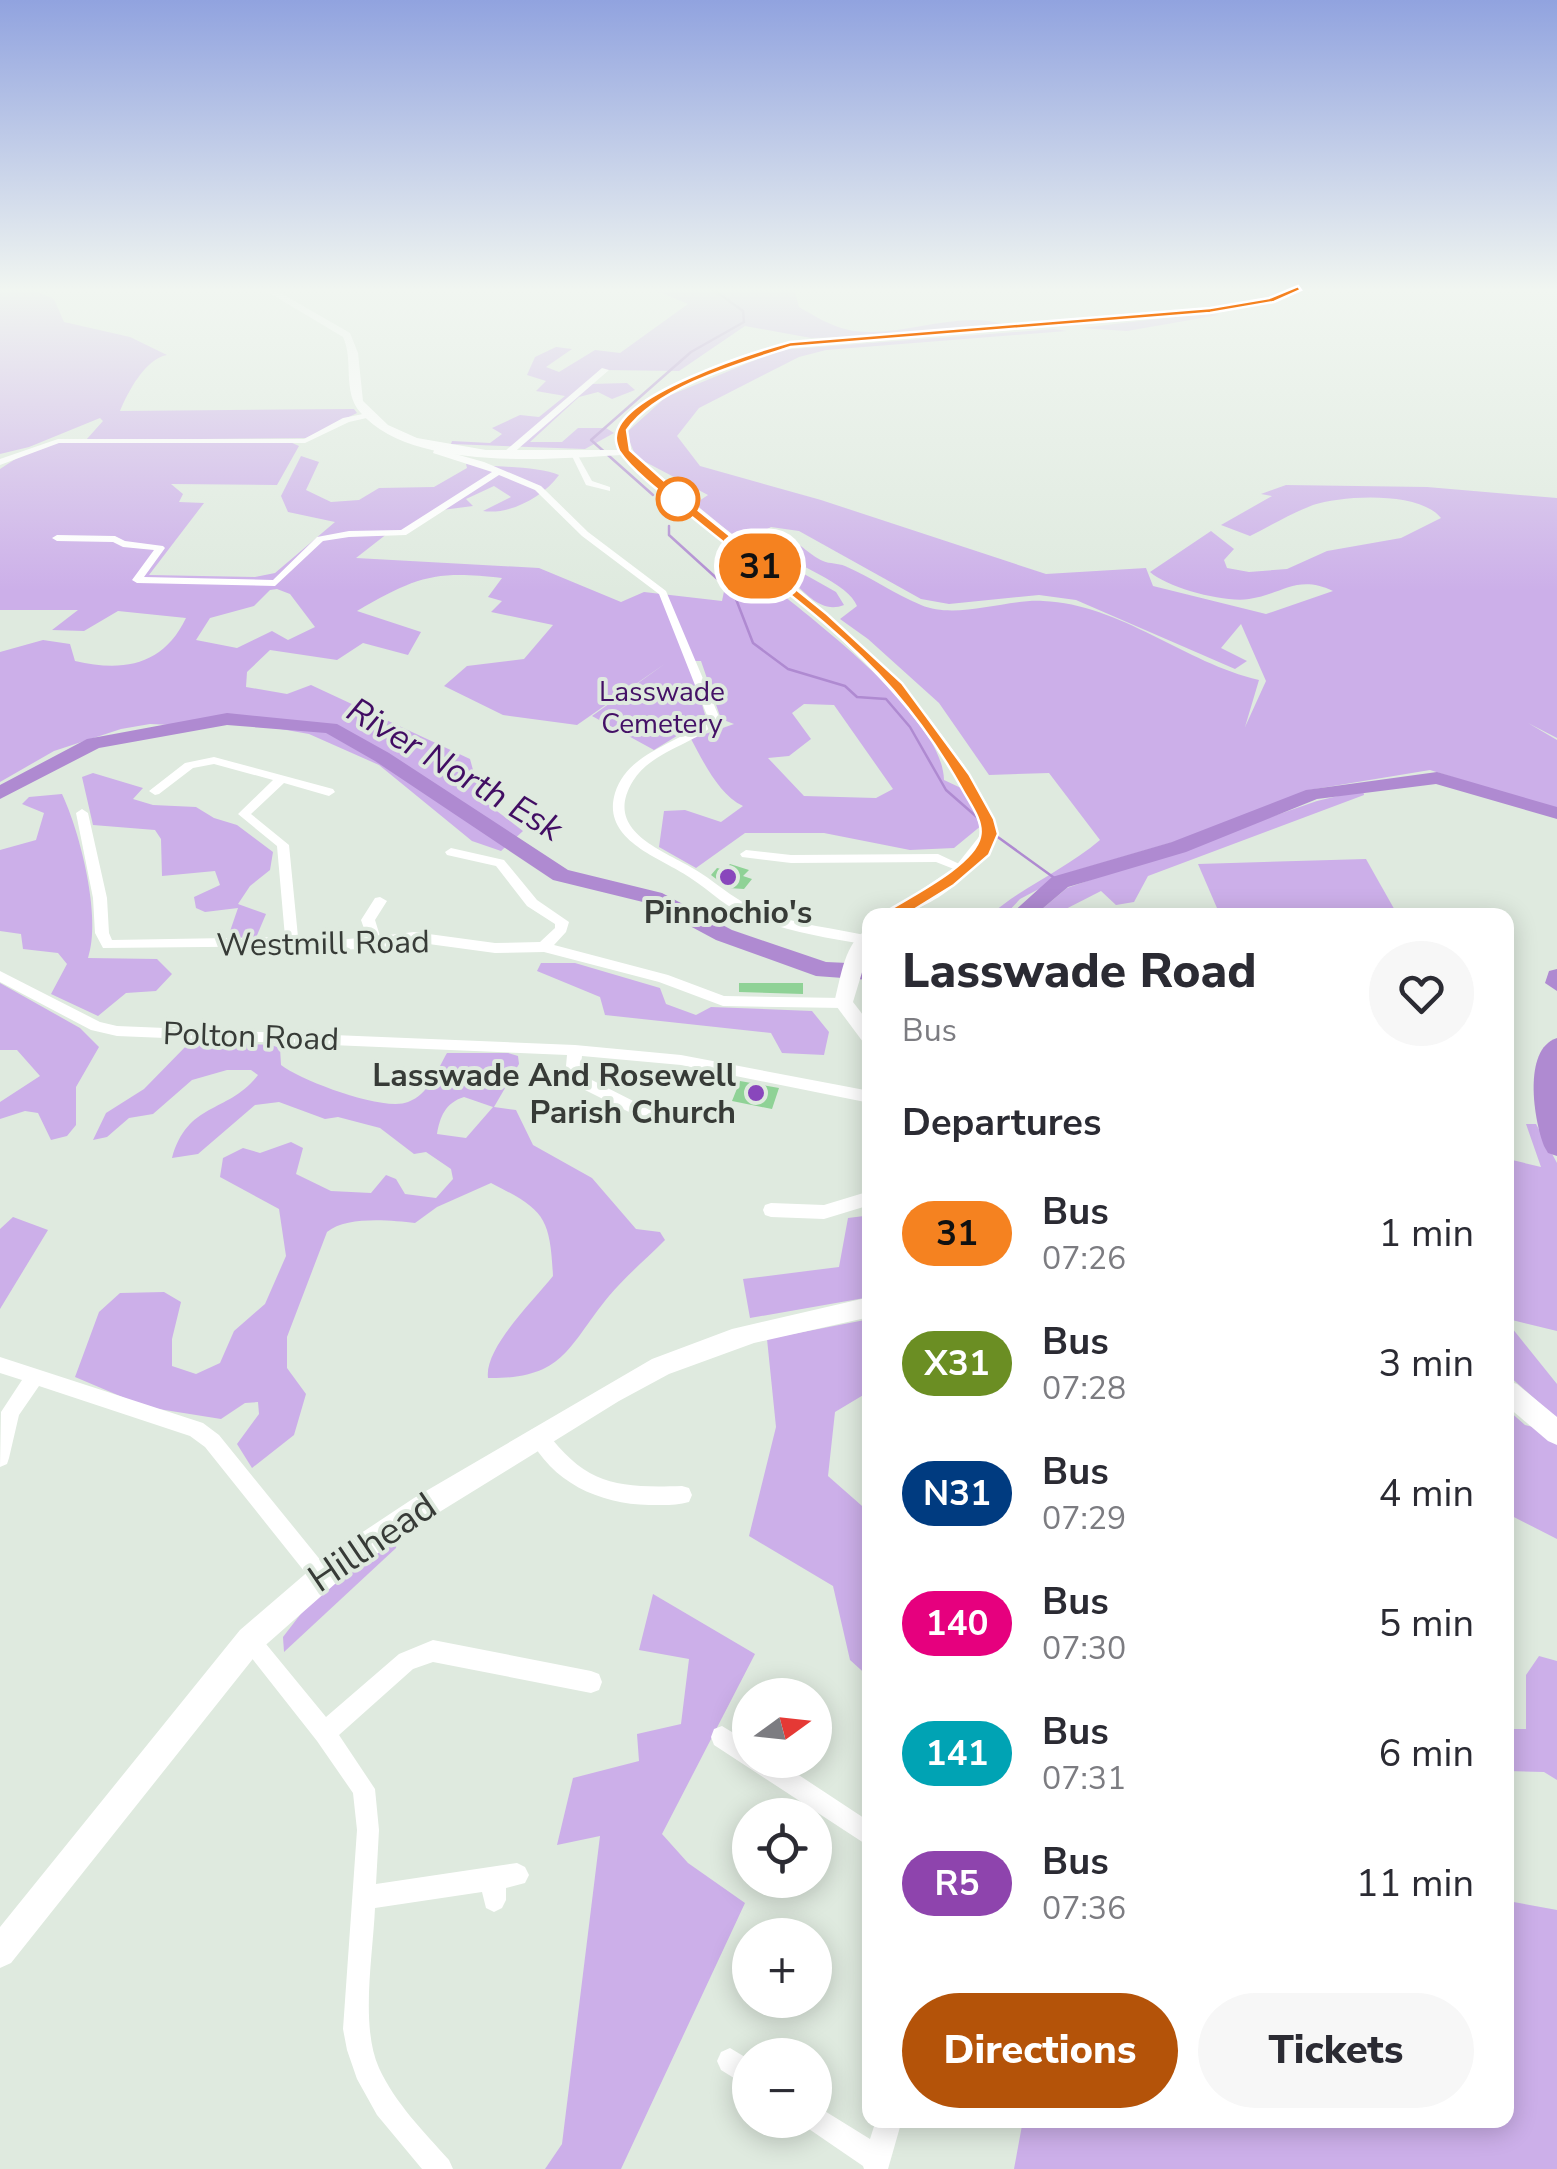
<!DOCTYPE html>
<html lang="en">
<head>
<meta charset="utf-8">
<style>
  body { margin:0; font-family:"Nunito Sans",sans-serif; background:#f7f7f7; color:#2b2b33; height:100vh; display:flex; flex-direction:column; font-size:38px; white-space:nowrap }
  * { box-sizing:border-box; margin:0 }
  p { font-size:32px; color:#7c7c81 }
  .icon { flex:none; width:55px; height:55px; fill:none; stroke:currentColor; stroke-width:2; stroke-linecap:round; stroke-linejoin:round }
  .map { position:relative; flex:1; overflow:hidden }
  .side { position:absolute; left:862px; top:908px; width:652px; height:1220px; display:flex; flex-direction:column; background:#fff; border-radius:20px; box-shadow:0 5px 25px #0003 }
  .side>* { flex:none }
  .badge { padding:0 20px; border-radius:32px; font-size:35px; line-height:65px }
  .needle { width:65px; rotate:75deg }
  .controls { position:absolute; left:732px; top:1678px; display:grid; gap:20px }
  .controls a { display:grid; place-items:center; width:100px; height:100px; border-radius:50%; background:#fff; box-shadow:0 5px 25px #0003; font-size:50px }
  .map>.badge { position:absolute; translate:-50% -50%; box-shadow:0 0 0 5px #fff }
  h2 { padding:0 40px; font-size:38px; line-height:90px }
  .round { display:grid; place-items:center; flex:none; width:105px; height:105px; border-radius:52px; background:#f7f7f7 }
  .head { display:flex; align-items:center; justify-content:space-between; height:170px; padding:0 40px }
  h1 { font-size:48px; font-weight:800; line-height:75px }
  .action { display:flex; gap:20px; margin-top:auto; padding:20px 40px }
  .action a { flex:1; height:115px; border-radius:60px; background:#b45309; color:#fff; font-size:40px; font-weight:800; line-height:115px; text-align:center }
  .action a+a { background:#f7f7f7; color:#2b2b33 }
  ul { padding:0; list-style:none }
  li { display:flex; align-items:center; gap:30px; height:130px; padding:0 40px }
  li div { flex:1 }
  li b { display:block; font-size:38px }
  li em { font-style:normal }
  li .badge { min-width:110px; font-weight:700; text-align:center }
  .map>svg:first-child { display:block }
  .green { fill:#ccafe9; fill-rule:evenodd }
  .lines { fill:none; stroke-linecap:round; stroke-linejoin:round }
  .stream { stroke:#af8ad1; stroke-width:2.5 }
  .river { fill:#af8ad1; fill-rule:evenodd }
  .building { fill:#8fd296 }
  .minor { fill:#fff; fill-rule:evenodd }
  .major { fill:#fff; fill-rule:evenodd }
  .line { fill:#f58220; stroke:#fff; stroke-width:2.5 }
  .stop-dot { fill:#fff; stroke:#f58220; stroke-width:5 }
  .poi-dot { fill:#8947bc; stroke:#dfeadf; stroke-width:4 }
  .labels { text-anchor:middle; stroke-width:8; stroke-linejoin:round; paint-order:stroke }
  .far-park-label { font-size:28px; fill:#416; stroke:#dfeadf }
  .poi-label { font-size:32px; font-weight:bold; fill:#373b37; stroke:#dfeadf }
  .street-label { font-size:32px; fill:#373b37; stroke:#dfeadf }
  .water-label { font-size:35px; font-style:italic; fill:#410d63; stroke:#dfeadf }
  .near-street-label { font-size:38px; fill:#373b37; stroke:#dfeadf }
</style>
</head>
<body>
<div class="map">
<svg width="1557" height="2169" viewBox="0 0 1557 2169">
  <rect width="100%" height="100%" fill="#dfeadf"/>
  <g class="green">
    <path d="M0 288H29L54 299 64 322 130 337 167 355C145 359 128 392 120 411L354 409 357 413 306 438 86 440 103 421 100 418 29 447 0 454Z"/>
    <path d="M650 288H794L799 307C815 316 830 326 849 330 897 340 959 308 1006 325L899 336 811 338 745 326 679 371 605 370 591 384 627 383 635 390 612 399 598 392 579 397 530 442H562L578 428H606L614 433 585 449 451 444 452 441 490 443 502 434 492 428 520 415 539 417 565 396 536 391 546 381 527 375 535 357 556 347 572 349 546 367 559 372 595 350 620 353 688 304Z"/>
    <polygon points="1208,313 1219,315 1127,331 1081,328"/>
    <path d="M1054 329 1067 331 826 350 799 357 699 408 677 436 700 466 821 500 1046 574 1146 568 1153 586 1266 614 1333 591C1297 574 1283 594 1249 599 1225 603 1168 588 1150 572L1211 531 1234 549 1224 560 1227 568 1249 572 1287 569 1327 551 1401 538 1441 518C1420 491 1343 495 1313 505 1292 513 1270 526 1250 536L1221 525 1272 496 1261 494 1286 485 1427 487 1557 498V738L1528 723 1557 740V810L1430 770 1309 790 1180 840 1071 872 1020 899 1005 915H990C1024 886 1066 869 1100 840L1049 773 989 775 939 703 868 639 840 619 857 606C849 584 795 563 773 552L770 542C794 531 805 554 823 561 830 564 838 563 845 566 871 577 894 594 921 605 957 620 1005 599 1043 601 1121 604 1185 663 1259 680L1245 727 1266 681 1241 624 1221 648 1247 661 1235 669 1076 600 1039 595 949 604 921 599 799 531 771 527 752 537 754 550 693 505 708 495 636 457 626 433 666 397 780 350Z"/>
    <path d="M290 442 299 446 277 485 171 484 183 494 179 502 204 503 149 575 255 577 275 573 335 522 288 512 281 496 301 456 319 462 306 490 331 502 359 500 379 488 434 487 467 468 466 464C492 467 539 466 559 475 543 497 510 515 483 511L511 497 494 486 466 499 473 506 442 510 405 533H388L356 558 539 568 621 602 644 592 722 601 728 572 747 566C800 611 942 711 944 780L961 788 982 825 954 848 910 850 824 833H745L696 868 659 847 664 811 685 810 721 822 743 806C719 795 703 761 691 739L734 724 721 719 701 661H689L706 718 654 750 592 716 666 663 577 725 503 715 444 686 467 666 524 659 553 625 491 612 502 601 488 597 502 578C434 570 416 577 357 611L421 632 408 655 363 643 337 660 270 650 247 672 246 687 287 694 311 685 470 759 481 799 523 831 501 851 472 841 379 765 309 734 214 717 174 725 150 724 121 729 54 751 0 782V652L43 640 70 644 75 661C123 672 163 666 186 618L118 611 84 631 52 630 78 610H0V469L20 456 57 443ZM277 589 290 594 315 627 288 640 272 631 237 648 196 640 210 618 254 606 270 590ZM804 704 834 705 893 789 876 798 804 796 768 758 789 756 811 739 792 713Z"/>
    <path d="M797 570 836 592 844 605C822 614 807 594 791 580Z"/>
    <polygon points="93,773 143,788 133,799 153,805 196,807 214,818 237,825 273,852 270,870 250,886 238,904 266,914 255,940 227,940 238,908 205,912 196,908 194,897 220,885 215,871 162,876 161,839 155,830 93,825 82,777"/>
    <polygon points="1363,790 1364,795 1148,876 1134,902 1116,905 1101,891 1054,915 1035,915 1067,888 1317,801"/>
    <path d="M62 794C80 832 102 918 88 958L157 959 172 974 156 991 126 993 98 1016 51 994 67 964 58 953 23 949 21 934 0 931V850L36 840 44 813 22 804 29 797Z"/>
    <polygon points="1366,859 1397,914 1220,915 1198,864"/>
    <polygon points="541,963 575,963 660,988 666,1004 696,1015 711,1007 812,1011 829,1032 824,1055 782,1053 771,1033 605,1015 600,997 537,971"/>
    <polygon points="0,983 80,1028 99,1047 76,1087 76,1125 67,1136 51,1140 38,1113 25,1111 0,1119 0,1102 40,1076 17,1050 0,1050"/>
    <path d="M190 1042 271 1045 280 1048 281 1065C302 1081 384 1112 408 1102 429 1094 436 1072 447 1053H508L518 1056 519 1064 494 1107 516 1110 533 1145 592 1178 636 1229 660 1232 665 1240C646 1259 626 1276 609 1296 567 1347 565 1379 488 1378 484 1348 534 1300 553 1276 550 1216 544 1210 491 1183L437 1207 415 1223C390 1220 346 1216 327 1232L287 1337V1368L306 1394 294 1435 252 1468 237 1444 259 1414 258 1402 245 1403 221 1419 146 1407 75 1377 99 1312 120 1293 164 1292 181 1302 172 1339V1366L196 1374 220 1363 234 1331 265 1304 286 1256 279 1209 220 1177 223 1158 243 1148 260 1153 291 1142 303 1148 296 1174 331 1191 371 1193 386 1175 396 1179 405 1194 436 1198 453 1179 451 1169 426 1152 414 1154 380 1128 338 1117 325 1119 279 1102 255 1105 198 1154 172 1158C188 1101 228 1114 258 1075L251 1070H227L192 1080 153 1114 129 1118 107 1137 93 1140 106 1113 144 1089ZM464 1097 493 1107 466 1138 437 1134C440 1117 445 1103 464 1097Z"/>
    <polygon points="1526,1124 1536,1124 1557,1163 1557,1331 1508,1319 1508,1159 1541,1167"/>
    <polygon points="864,1216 870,1230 870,1297 750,1318 743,1279 839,1267 848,1218"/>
    <polygon points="13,1217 48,1230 0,1309 0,1229"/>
    <polygon points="870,1319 870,1391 835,1412 828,1476 870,1513 870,1678 850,1660 833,1586 749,1536 776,1427 767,1339"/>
    <polygon points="1508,1323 1557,1384 1557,1539 1508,1514 1508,1410 1525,1425 1553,1432 1545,1408 1508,1375"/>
    <polygon points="397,1540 396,1548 284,1652 283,1637 320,1589"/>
    <polygon points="653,1594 755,1654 662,1834 688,1863 745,1903 621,2169 545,2169 562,2144 600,1836 557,1845 573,1778 639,1761 637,1734 681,1724 689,1659 639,1650"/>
    <polygon points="1539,1656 1557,1661 1557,1780 1544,1772 1508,1771 1508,1729 1526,1729 1526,1675"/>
    <polygon points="1508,1901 1557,1910 1557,2169 1014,2169 1023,2120 1508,2120"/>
  </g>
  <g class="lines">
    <g class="stream">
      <polyline points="653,495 591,440 691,352 744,322 743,311 711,288"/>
      <polyline points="669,526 669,535 734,594 753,643 788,669 845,686 857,697 886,699 910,727 946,790 978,818"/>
      <polyline points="995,835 1060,882"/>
    </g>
    <g class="river">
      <polygon points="227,713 337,724 389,753 568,870 662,893 732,930 826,962 870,964 870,980 816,976 716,940 647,903 553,880 375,761 326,733 227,725 99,748 0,799 0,785 87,739"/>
      <polygon points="1437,772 1557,807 1557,819 1436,784 1317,799 1186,852 1068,887 1035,915 1010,915 1052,877 1172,842 1306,790"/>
      <polygon points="1557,969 1557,991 1545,983 1549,971"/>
      <path d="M1557 1038V1156L1548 1153 1544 1146C1534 1121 1522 1049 1557 1038Z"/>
    </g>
  </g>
  <g class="building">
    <polygon points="730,864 749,870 743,876 752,879 744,889 728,888 711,875 717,868 725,870"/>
    <polygon points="739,983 803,983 803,994 739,992"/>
    <polygon points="740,1081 779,1088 772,1109 732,1101"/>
  </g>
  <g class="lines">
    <g class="minor">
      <path d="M1291 288H1301L1273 301 1225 311 790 347C731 363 668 384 626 430L629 452 625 454 621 452 618 430C655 387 736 351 792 343 855 334 919 332 982 327 1063 320 1144 314 1225 307L1269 298Z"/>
      <polygon points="602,368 609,370 511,455 505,455 505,451"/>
      <polygon points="368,413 371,413 371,417 349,422 305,443 59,443 0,465 0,459 58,439 304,439 343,418"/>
      <path d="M436 445H442L441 450 484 462 541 486 588 532 666 591 720 719C696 745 652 750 633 781 601 833 667 851 699 872 721 886 738 903 764 912 798 925 834 928 869 936V942L864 944C826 938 788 931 752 918 727 909 711 891 689 877 659 857 601 840 615 793 628 751 679 745 708 718L659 594 582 536 535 490 499 475 406 535 349 537 323 541 275 586 137 583 132 580 154 550 123 547 113 542 57 541 52 538 57 535 115 536 125 541 163 546 165 548 144 577 273 580 317 537 349 531 401 530 492 472 433 453Z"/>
      <polygon points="570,452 576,452 592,481 610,487 610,491 586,485"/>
      <polygon points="214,757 333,789 335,792 329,796 284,783 251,814 289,845 298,937 339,940 367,937 361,920 375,898 380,897 387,901 375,920 380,936 414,932 495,943 540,942 555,928 555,924 527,906 496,866 447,855 445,852 451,848 504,860 537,900 569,922 566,932 554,945 668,975 724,996 843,998 850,1003 843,1008 723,1006 659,982 544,952 495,953 414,942 376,948 339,950 292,946 103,948 95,933 93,898 76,813 82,809 88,813 107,898 109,933 112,940 285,937 277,846 238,814 273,780 214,764 193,768 159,794 155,795 149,791 185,763"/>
      <polygon points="746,850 791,855 938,854 970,869 964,873 936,862 791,863 742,857 740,854"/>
      <polygon points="0,971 100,1022 117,1026 575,1045 681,1055 870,1091 870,1103 681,1065 582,1056 580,1074 651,1110 658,1121 655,1125 645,1125 641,1118 567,1081 565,1077 567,1055 117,1036 91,1030 0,982"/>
      <polygon points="870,1191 870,1205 824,1219 771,1217 765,1215 763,1210 765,1205 771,1203 824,1205"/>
      <polygon points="0,1357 203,1423 219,1435 326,1567 329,1574 326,1581 319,1584 312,1581 205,1447 190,1436 39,1386 19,1415 9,1458 7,1464 0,1467 1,1412 22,1380 0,1373"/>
      <path d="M538 1427 545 1430C586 1485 616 1488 682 1486L689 1488 692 1495 689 1502C676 1506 662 1505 649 1505 599 1504 551 1482 529 1436L531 1430Z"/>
      <path d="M250 1630 257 1633 326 1717 399 1654 433 1640 591 1671 599 1674 602 1682 599 1690 591 1693 433 1662 413 1669 339 1735 375 1789 379 1830 376 1884 517 1863 525 1867 529 1875 525 1883 506 1888V1900L502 1908 494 1912 486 1908 482 1892 375 1908C373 1955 360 2026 379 2068 395 2103 424 2132 449 2160L453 2169H422L377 2115 357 2079 347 2050 343 2029 357 1830 353 1793 317 1741 243 1647 240 1640 243 1633Z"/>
      <polygon points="722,1726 750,1743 750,1760 776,1760 870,1822 870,1847 714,1745 711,1737 714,1729"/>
      <polygon points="730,2048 750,2060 750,2088 721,2070 717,2061 721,2052"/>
      <polygon points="815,2105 870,2139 876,2120 902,2120 888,2169 864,2169 863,2166 806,2127 803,2120 815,2120"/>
    </g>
    <g class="major">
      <path d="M261 288H272L350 333 358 353 363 401 388 425 417 438 486 450H629L806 595 890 673 928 716 964 765 988 806 998 833C977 873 930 915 884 915L955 867 982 833C973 801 954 773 935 746 852 629 729 548 622 455 550 459 411 472 360 412 342 391 354 360 343 337Z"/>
      <path d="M870 928V946L853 1002 870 1024V1044L863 1042 834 1003C841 978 844 940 870 928Z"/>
      <polygon points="870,1297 870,1317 754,1343 669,1374 619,1401 433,1516 344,1576 260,1650 11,1963 0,1968 0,1927 240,1630 325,1557 414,1498 652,1359 732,1329"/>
      <polygon points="1508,1381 1517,1384 1557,1417 1557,1445 1548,1441 1508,1407"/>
    </g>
  </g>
  <linearGradient id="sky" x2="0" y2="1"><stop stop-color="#91a3df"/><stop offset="0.49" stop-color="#f1f6f1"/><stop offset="1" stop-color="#f1f6f1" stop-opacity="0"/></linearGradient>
  <rect width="1557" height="592" fill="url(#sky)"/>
  <path class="line" d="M1298 286 1301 290 1274 302 1210 313 791 347C742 363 657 387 627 430L630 450 687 501 827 614 902 683 969 774 994 819 998 834 989 855 954 885 899 919H887V911C911 896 974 865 980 837 984 821 969 802 962 789 943 755 918 719 893 690 837 626 763 575 698 522 676 504 634 474 619 451 617 446 615 441 616 436 619 394 754 352 790 342L1210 308 1269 298Z"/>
  <circle class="stop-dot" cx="678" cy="499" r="20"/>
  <g class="poi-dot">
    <circle cx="728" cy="877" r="10"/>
    <circle cx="756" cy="1093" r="10"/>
  </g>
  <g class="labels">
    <g class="far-park-label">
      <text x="662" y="701">Lasswade<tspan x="662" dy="32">Cemetery</tspan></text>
    </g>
    <g class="poi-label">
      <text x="728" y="923">Pinnochio's</text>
      <text x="736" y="1086" text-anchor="end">Lasswade And Rosewell<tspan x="736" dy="37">Parish Church</tspan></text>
    </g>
    <g class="street-label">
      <text transform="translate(323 943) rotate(-1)" y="11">Westmill Road</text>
      <text transform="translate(251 1036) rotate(2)" y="11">Polton Road</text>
    </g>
    <g class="water-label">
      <text transform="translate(455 769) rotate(31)" y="12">River North Esk</text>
    </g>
    <g class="near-street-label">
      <text transform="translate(372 1542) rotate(-34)" y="13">Hillhead</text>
    </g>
  </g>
</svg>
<div class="controls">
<a><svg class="needle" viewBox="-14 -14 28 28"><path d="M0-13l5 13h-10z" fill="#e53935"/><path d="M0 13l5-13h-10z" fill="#7c7c81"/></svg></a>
<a><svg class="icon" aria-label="locate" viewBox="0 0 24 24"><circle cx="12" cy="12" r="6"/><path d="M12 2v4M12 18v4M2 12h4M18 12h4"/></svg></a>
<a>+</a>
<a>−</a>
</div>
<b class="badge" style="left:760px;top:566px;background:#f58220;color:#111">31</b>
<section class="side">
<div class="head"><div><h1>Lasswade Road</h1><p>Bus</p></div><a class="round"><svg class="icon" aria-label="heart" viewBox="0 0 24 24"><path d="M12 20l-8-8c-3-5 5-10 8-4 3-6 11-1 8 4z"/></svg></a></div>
<h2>Departures</h2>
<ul>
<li><span class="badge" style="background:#f58220;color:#111">31</span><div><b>Bus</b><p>07:26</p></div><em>1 min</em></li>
<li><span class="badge" style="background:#6b8e23;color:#fff">X31</span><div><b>Bus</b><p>07:28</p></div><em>3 min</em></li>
<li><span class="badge" style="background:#003b80;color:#fff">N31</span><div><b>Bus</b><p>07:29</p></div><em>4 min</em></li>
<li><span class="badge" style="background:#e6007e;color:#fff">140</span><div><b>Bus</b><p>07:30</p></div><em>5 min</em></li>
<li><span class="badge" style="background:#00a3b4;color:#fff">141</span><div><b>Bus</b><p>07:31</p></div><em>6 min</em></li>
<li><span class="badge" style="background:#8e44ad;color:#fff">R5</span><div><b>Bus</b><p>07:36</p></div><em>11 min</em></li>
</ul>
<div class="action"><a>Directions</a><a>Tickets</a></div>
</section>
</div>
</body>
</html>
